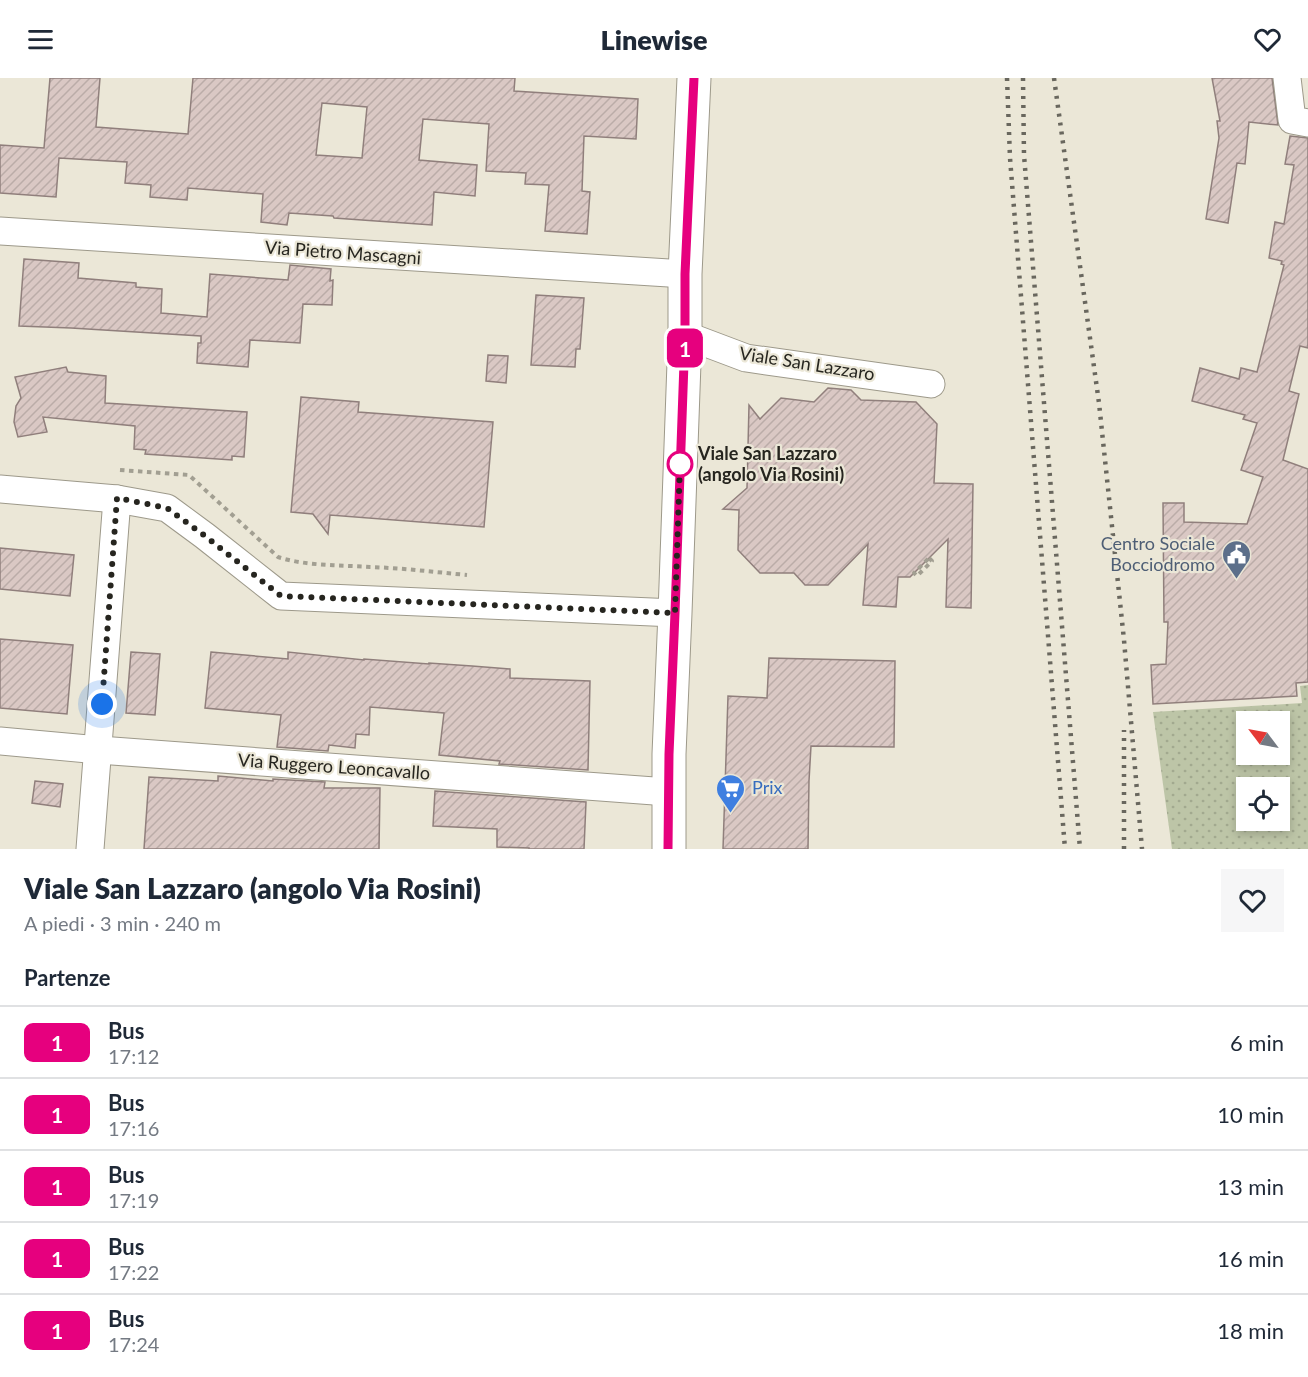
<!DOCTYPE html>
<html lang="it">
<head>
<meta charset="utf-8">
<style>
  body { margin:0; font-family:Lato,sans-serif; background:#f6f6f7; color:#1f2937; height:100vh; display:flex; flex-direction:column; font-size:22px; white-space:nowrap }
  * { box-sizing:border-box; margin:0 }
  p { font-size:20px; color:#747a83 }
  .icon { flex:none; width:33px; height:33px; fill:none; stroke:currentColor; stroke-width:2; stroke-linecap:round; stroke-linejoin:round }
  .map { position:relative; height:771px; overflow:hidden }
  .side { display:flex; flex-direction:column; background:#fff; flex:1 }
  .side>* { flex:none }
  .badge { padding:0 12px; border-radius:9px; font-size:21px; line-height:39px }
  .needle { width:39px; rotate:302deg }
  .fabs { position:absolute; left:1236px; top:633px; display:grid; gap:12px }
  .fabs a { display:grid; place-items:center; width:54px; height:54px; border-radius:0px; background:#fff; box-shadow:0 3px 9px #0003; font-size:30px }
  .you { position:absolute; width:30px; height:30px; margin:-15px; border:4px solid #fff; border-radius:50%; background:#1a73e8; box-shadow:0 0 0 9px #1a73e833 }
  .map>.badge { position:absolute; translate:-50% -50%; box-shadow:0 0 0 3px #fff }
  h2 { padding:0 24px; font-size:22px; line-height:54px }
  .round { display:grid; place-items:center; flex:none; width:63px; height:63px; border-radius:0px; background:#f6f6f7 }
  .head { display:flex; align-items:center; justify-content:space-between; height:102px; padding:0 24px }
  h1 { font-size:28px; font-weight:800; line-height:45px }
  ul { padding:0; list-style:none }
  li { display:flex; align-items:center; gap:18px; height:72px; padding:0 24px; border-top:2px solid #e0e1e3 }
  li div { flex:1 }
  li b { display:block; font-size:22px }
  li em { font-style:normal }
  li .badge { min-width:66px; font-weight:700; text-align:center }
  header { display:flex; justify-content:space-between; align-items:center; height:78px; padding:0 24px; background:#fff; font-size:27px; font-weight:800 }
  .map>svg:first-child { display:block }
  .park { fill:url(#park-dots); fill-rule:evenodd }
  .building { fill:url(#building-hatch); stroke:#907f7c; stroke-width:1.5; fill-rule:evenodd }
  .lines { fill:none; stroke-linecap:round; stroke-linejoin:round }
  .street-casing { stroke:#9d998a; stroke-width:29 }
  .secondary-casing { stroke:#9d998a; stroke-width:35 }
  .path { stroke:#a29f92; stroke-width:4; stroke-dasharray:4.5 4.5; stroke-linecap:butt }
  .street { stroke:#fff; stroke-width:27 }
  .secondary { stroke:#fff; stroke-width:33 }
  .rail { stroke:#69675e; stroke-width:4.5; stroke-dasharray:3 6; stroke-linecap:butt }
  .line-casing { stroke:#fff; stroke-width:14 }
  .line { stroke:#e6007e; stroke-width:9 }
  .walk { stroke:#26251f; stroke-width:6; stroke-dasharray:0 10.8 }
  .stop-dot { fill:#fff; stroke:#e6007e; stroke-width:3 }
  .labels { text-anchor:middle; stroke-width:4.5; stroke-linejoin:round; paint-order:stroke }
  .street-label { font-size:18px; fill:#26251f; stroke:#ebe7d7 }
  .stop-label { font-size:18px; font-weight:bold; fill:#26251f; stroke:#ebe7d7; text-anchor:start }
  .service-label { font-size:18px; fill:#4e5e75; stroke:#ebe7d7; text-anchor:end }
  .shop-label { font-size:18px; fill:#366cbe; stroke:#ebe7d7; text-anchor:start }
</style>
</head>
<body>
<header><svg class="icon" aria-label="menu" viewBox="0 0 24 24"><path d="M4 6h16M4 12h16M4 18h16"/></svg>Linewise<svg class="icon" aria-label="heart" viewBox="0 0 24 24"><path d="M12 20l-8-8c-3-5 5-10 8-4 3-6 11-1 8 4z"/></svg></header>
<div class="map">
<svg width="1308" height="771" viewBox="0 0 1308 771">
  <defs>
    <pattern id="park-dots" width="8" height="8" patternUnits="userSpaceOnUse" patternTransform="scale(1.5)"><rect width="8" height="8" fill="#bdc5a7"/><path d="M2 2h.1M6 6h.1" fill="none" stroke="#a2a98f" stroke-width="1.8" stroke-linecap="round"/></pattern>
    <pattern id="building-hatch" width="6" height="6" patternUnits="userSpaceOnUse" patternTransform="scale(1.5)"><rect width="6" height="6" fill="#dac8c4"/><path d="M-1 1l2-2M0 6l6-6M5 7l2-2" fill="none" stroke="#bbaca8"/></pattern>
  </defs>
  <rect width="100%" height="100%" fill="#ebe7d7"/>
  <path class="park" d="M1308 607V771H1172L1153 634 1302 625 1300 608ZM1246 644H1280V676H1246ZM1246 710H1280V742H1246Z"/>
  <g class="building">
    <path d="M50 0H100L96 49 188 56 193 0H515L514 13 638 21 636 61 584 58 582 113 590 114 587 156 545 153 549 107 525 106 526 95 486 93 489 46 423 41 419 82 477 87 475 118 434 114 432 147 334 140 333 138 289 135 287 147 261 144 263 116 188 110 187 122 150 119 151 107 125 105 127 84 59 80 56 119 0 115V67L44 70ZM322 25 367 29 362 80 316 77Z"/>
    <polygon points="1212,0 1272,0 1278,47 1249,44 1245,86 1237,85 1228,145 1206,141 1219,60 1217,43 1220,43"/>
    <polygon points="1290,58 1308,60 1308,270 1300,268 1289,313 1299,316 1283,382 1308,391 1308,604 1296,605 1297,618 1153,626 1151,587 1166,586 1168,544 1164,544 1163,425 1184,425 1184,444 1247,446 1263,399 1241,392 1257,345 1243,341 1245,337 1192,323 1200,290 1239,301 1241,290 1257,294 1284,187 1281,186 1282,183 1269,180 1275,144 1284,146 1294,87 1285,86"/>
    <polygon points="24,181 79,185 78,200 136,205 136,209 162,211 161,235 207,239 210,196 288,202 290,187 331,191 330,203 333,202 332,227 303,226 300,265 250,262 248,289 197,285 198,265 201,265 201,258 71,250 19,248"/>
    <polygon points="536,217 584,220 580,271 576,271 575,289 531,287"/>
    <polygon points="488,277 508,278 506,305 486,303"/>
    <polygon points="66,289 68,294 106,298 105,325 247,334 244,379 232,378 232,382 145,376 146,372 134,371 135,348 43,339 47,354 18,359 14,344 16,328 21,320 15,299"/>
    <polygon points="828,310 851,312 861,322 916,324 937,346 934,405 973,406 971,530 946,529 948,461 910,499 898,499 896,529 863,527 868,466 828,507 805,507 794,495 760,495 738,472 739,432 723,431 747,410 749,327 760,341 781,320 814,324"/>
    <polygon points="301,319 359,324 358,334 493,344 484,449 330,437 328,456 313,436 291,434"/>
    <polygon points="0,470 74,477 70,518 0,511"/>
    <polygon points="0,561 73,567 67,636 0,630"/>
    <polygon points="131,574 160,576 155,637 126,635"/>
    <polygon points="211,574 288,581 288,574 364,582 364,581 429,586 429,585 472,588 510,591 510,600 590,603 588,692 499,686 500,683 439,677 444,635 370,629 369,657 356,656 355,670 329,667 328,673 277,669 281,637 205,630"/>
    <polygon points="769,580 895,583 894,669 811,668 809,703 808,771 723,771 728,618 767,620"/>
    <polygon points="218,698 273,703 273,701 325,704 324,710 380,710 379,771 144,771 149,699 218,703"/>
    <polygon points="35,703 63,706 60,729 32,725"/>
    <polygon points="435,713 586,724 584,771 529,771 529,770 497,769 497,751 433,748"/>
  </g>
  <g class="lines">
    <defs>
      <g id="street">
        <polyline points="1287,0 1292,42 1308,45"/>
        <polyline points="0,153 685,196"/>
        <polyline points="685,257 746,280 931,306"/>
        <polyline points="0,411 117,421 167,430 205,458 281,518 675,535"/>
        <polyline points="0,663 99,672 668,714"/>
        <polyline points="90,771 117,421"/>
      </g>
      <polyline id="secondary" points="669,771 669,676 675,535 685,257 685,196 694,0"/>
    </defs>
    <use href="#street" class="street-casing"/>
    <use href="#secondary" class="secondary-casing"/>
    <g class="path">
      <path d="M120 392 189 397 278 479C305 488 340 487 370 489 402 490 434 494 467 497"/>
      <polygon points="929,480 932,483 917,498 914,495"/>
    </g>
    <use href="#street" class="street"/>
    <use href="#secondary" class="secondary"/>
    <g class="rail">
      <polyline points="1007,0 1010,80 1065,771"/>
      <polyline points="1023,0 1024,77 1080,771"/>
      <polyline points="1054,0 1099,325 1124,562 1142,771"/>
      <polyline points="1124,771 1124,652"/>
    </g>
  </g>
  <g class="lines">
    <defs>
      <polyline id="line" points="668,771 669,676 675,535 685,257 685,196 694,0"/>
    </defs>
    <use href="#line" class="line-casing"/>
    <use href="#line" class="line"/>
    <polyline class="walk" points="102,626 117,420 167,430 205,458 281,518 675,535 680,386"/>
  </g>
  <defs>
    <symbol id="civic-pin" viewBox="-11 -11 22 30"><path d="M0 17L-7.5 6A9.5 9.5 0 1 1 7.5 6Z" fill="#5c6f8a" stroke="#ebe7d7"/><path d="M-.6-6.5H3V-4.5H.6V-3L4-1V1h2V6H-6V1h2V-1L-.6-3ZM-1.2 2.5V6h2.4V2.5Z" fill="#fff"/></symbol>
    <symbol id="supermarket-pin" viewBox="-11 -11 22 30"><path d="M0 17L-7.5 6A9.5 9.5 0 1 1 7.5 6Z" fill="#3f7fe0" stroke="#ebe7d7"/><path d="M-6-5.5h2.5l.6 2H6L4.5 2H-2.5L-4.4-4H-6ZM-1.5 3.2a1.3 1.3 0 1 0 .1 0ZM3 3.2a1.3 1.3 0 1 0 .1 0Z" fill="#fff"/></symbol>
  </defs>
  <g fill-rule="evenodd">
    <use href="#civic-pin" x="1220" y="460" width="33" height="45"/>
    <use href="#supermarket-pin" x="714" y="694" width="33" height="45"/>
  </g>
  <circle class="stop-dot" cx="680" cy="386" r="12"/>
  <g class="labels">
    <g class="street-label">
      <text transform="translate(343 175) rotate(4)" y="6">Via Pietro Mascagni</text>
      <text transform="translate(807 286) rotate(9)" y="6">Viale San Lazzaro</text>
      <text transform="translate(334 689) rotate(4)" y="6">Via Ruggero Leoncavallo</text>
    </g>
    <g class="stop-label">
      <text x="698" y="382">Viale San Lazzaro<tspan x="698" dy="21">(angolo Via Rosini)</tspan></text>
    </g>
    <g class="service-label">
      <text x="1215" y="472">Centro Sociale<tspan x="1215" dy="21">Bocciodromo</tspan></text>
    </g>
    <g class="shop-label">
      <text x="752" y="716">Prix</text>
    </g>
  </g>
</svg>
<div class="fabs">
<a><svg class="needle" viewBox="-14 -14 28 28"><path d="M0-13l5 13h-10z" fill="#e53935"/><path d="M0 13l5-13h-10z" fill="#747a83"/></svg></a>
<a><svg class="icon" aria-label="locate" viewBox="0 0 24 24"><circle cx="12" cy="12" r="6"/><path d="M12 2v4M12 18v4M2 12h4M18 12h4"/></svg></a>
</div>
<div class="you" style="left:102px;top:626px"></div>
<b class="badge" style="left:685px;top:270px;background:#e6007e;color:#fff">1</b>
</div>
<section class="side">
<div class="head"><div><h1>Viale San Lazzaro (angolo Via Rosini)</h1><p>A piedi · 3 min · 240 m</p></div><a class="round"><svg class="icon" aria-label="heart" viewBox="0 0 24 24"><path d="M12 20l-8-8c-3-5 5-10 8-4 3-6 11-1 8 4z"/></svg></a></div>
<h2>Partenze</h2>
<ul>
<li><span class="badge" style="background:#e6007e;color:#fff">1</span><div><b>Bus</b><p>17:12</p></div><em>6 min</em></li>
<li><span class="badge" style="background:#e6007e;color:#fff">1</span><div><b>Bus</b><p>17:16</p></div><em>10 min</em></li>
<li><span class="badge" style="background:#e6007e;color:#fff">1</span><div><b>Bus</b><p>17:19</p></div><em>13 min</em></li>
<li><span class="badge" style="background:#e6007e;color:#fff">1</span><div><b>Bus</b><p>17:22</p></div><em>16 min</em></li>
<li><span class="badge" style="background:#e6007e;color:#fff">1</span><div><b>Bus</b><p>17:24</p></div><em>18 min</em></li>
</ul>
</section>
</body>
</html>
